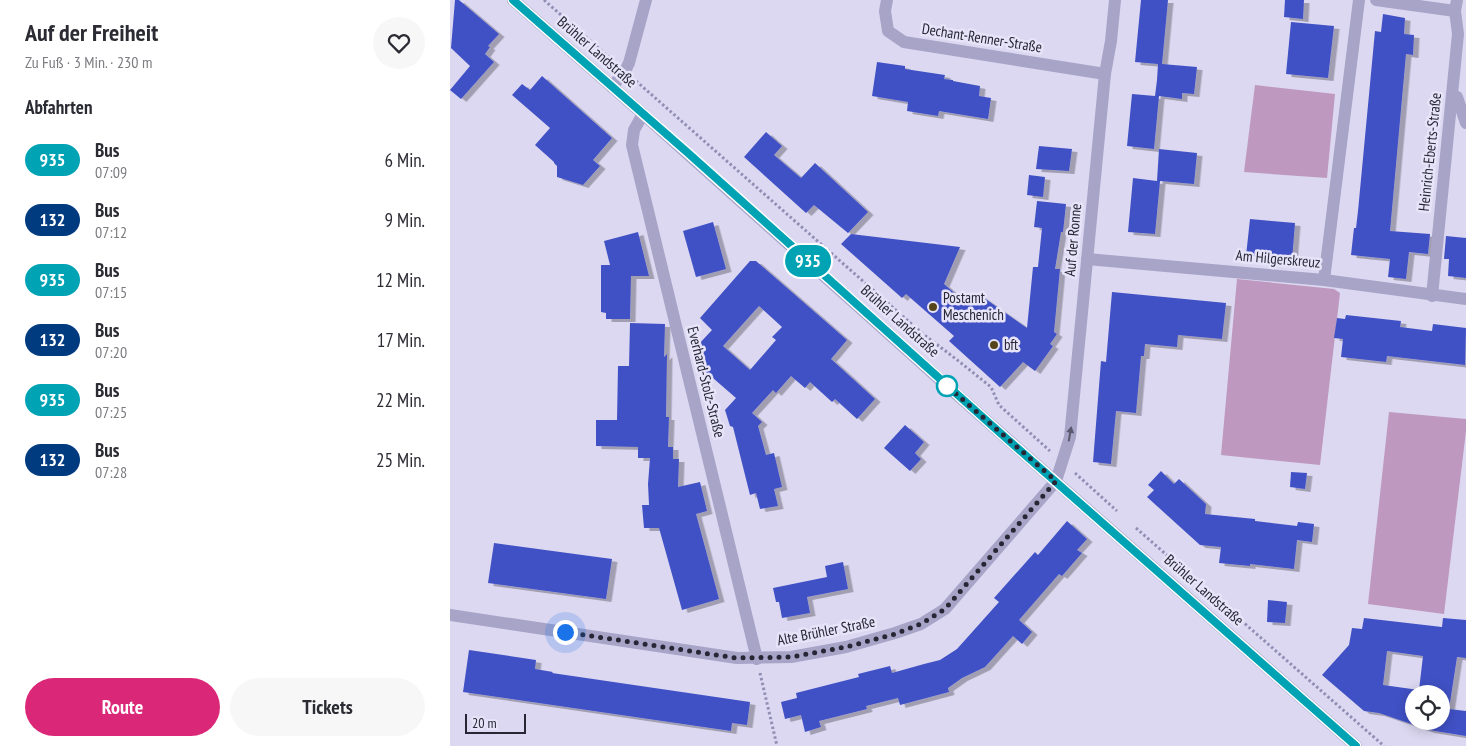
<!DOCTYPE html>
<html lang="de">
<head>
<meta charset="utf-8">
<style>
  body { margin:0; font-family:"PT Sans Narrow",sans-serif; background:#f7f7f7; color:#2b2b33; height:100vh; display:flex; flex-direction:column; font-size:19px; white-space:nowrap }
  * { box-sizing:border-box; margin:0 }
  p { font-size:16px; color:#7c7c81 }
  .icon { flex:none; width:28px; height:28px; fill:none; stroke:currentColor; stroke-width:2; stroke-linecap:round; stroke-linejoin:round }
  .map { position:relative; flex:1; overflow:hidden }
  .details { display:flex; flex-direction:column; background:#fff; width:450px }
  .details>* { flex:none }
  .badge { padding:0 10px; border-radius:16px; font-size:18px; line-height:32px }
  .buttons { position:absolute; left:955px; top:685px; display:grid; gap:10px }
  .buttons a { display:grid; place-items:center; width:45px; height:45px; border-radius:50%; background:#fff; box-shadow:0 2px 12px #0003; font-size:25px }
  .scale { position:absolute; left:15px; bottom:12px; width:61px; box-sizing:border-box; padding-left:5px; border:2px solid #262634; border-top:0; font-size:14px; line-height:18px; white-space:nowrap; color:#262634; -webkit-text-stroke:4px #e7e4f9; paint-order:stroke }
  .you { position:absolute; width:25px; height:25px; margin:-12px; border:4px solid #fff; border-radius:50%; background:#1a73e8; box-shadow:0 0 0 8px #1a73e833 }
  .map>.badge { position:absolute; translate:-50% -50%; box-shadow:0 0 0 2px #fff }
  h2 { padding:0 25px; font-size:19px; line-height:45px }
  .round { display:grid; place-items:center; flex:none; width:52px; height:52px; border-radius:26px; background:#f7f7f7 }
  .headline { display:flex; align-items:center; justify-content:space-between; height:85px; padding:0 25px }
  h1 { font-size:24px; font-weight:700; line-height:38px }
  .primary-button { display:flex; gap:10px; margin-top:auto; padding:10px 25px }
  .primary-button a { flex:1; height:58px; border-radius:30px; background:#db2777; color:#fff; font-size:20px; font-weight:700; line-height:58px; text-align:center }
  .primary-button a+a { background:#f7f7f7; color:#2b2b33 }
  ul { padding:0; list-style:none }
  li { display:flex; align-items:center; gap:15px; height:60px; padding:0 25px }
  li div { flex:1 }
  li b { display:block; font-size:19px }
  li em { font-style:normal }
  li .badge { min-width:55px; font-weight:700; text-align:center }
  main { display:flex; flex:1; min-height:0 }
  .map>svg:first-child { display:block }
  .green { fill:#be98bf }
  .building { fill:#4151c5; fill-rule:evenodd; filter:url(#shadow) }
  .lines { fill:none; stroke-linecap:round; stroke-linejoin:round }
  .path { stroke:#918eb4; stroke-width:3; stroke-dasharray:2.5 2.5; stroke-linecap:butt }
  .minor { stroke:#a7a4c8; stroke-width:12 }
  .oneway { fill:#5a586f }
  .line-casing { stroke:#fff; stroke-width:11 }
  .line { stroke:#00a3b4; stroke-width:8 }
  .walk { stroke:#262634; stroke-width:5; stroke-dasharray:0 9 }
  .poi-dot { fill:#55441c; stroke:#e7e4f9; stroke-width:2 }
  .stop-dot { fill:#fff; stroke:#00a3b4; stroke-width:2.5 }
  .labels { text-anchor:middle; stroke-width:5; stroke-linejoin:round; paint-order:stroke }
  .street-label { font-size:15px; fill:#262634; stroke:#e7e4f9 }
  .poi-label { font-size:15px; fill:#262634; stroke:#e7e4f9; text-anchor:start }
</style>
</head>
<body>
<main>
<section class="details">
<div class="headline"><div><h1>Auf der Freiheit</h1><p>Zu Fuß · 3 Min. · 230 m</p></div><a class="round"><svg class="icon" aria-label="heart" viewBox="0 0 24 24"><path d="M12 20l-8-8c-3-5 5-10 8-4 3-6 11-1 8 4z"/></svg></a></div>
<h2>Abfahrten</h2>
<ul>
<li><span class="badge" style="background:#00a3b4;color:#fff">935</span><div><b>Bus</b><p>07:09</p></div><em>6 Min.</em></li>
<li><span class="badge" style="background:#003b80;color:#fff">132</span><div><b>Bus</b><p>07:12</p></div><em>9 Min.</em></li>
<li><span class="badge" style="background:#00a3b4;color:#fff">935</span><div><b>Bus</b><p>07:15</p></div><em>12 Min.</em></li>
<li><span class="badge" style="background:#003b80;color:#fff">132</span><div><b>Bus</b><p>07:20</p></div><em>17 Min.</em></li>
<li><span class="badge" style="background:#00a3b4;color:#fff">935</span><div><b>Bus</b><p>07:25</p></div><em>22 Min.</em></li>
<li><span class="badge" style="background:#003b80;color:#fff">132</span><div><b>Bus</b><p>07:28</p></div><em>25 Min.</em></li>
</ul>
<div class="primary-button"><a>Route</a><a>Tickets</a></div>
</section>
<div class="map">
<svg width="1016" height="746" viewBox="0 0 1016 746">
  <defs>
    <filter id="shadow"><feDropShadow dx="5.5" dy="3" stdDeviation="0" flood-color="#0004"/></filter>
  </defs>
  <rect width="100%" height="100%" fill="#dcd8f1"/>
  <g class="green">
    <polygon points="805,85 885,94 877,178 794,172"/>
    <polygon points="787,279 884,289 890,293 870,465 771,455"/>
    <polygon points="939,412 1016,419 1016,431 994,614 918,604"/>
  </g>
  <g class="building">
    <polygon points="5,0 9,0 49,34 38,46 40,47 35,54 44,62 11,99 0,90 20,66 1,48"/>
    <polygon points="691,0 718,0 712,64 747,67 744,94 732,93 732,99 709,96 704,149 677,146 682,94 705,96 707,80 708,64 685,62"/>
    <polygon points="835,0 854,0 853,19 834,17"/>
    <polygon points="933,14 955,18 954,34 964,35 963,55 956,54 940,231 980,234 978,254 959,252 956,279 938,277 940,259 901,255 904,228 906,228 908,211 925,31 931,32"/>
    <polygon points="841,22 884,26 878,78 836,74"/>
    <polygon points="427,62 455,66 455,69 495,75 494,79 503,80 503,81 530,86 529,96 541,98 538,119 489,111 488,116 457,111 458,102 422,96"/>
    <polygon points="92,76 162,138 143,160 150,166 133,185 107,177 107,166 104,163 104,162 85,145 100,128 62,95 72,84 80,90"/>
    <polygon points="316,132 332,146 324,155 351,178 365,163 418,212 398,233 364,205 356,213 294,157"/>
    <polygon points="589,146 622,149 619,171 586,169"/>
    <polygon points="709,149 747,153 744,184 710,181 705,234 678,232 683,178 707,181"/>
    <polygon points="579,175 595,177 593,197 577,195"/>
    <polygon points="587,201 616,204 613,232 611,232 605,269 610,269 604,332 607,334 600,344 603,346 585,371 573,362 550,387 499,341 504,336 456,294 452,298 391,244 401,234 510,247 494,284 518,305 527,293 577,328 583,267 588,267 592,228 584,227"/>
    <polygon points="800,219 845,223 842,260 796,256"/>
    <polygon points="263,222 276,269 246,277 233,231"/>
    <polygon points="188,232 199,276 181,276 180,319 156,319 156,313 151,312 151,265 160,265 154,241"/>
    <polygon points="996,236 1016,238 1016,278 998,276 999,259 994,259"/>
    <path d="M300 261H306L397 340 381 359 425 399 407 419 385 399 382 402 360 382 355 388 341 376 326 393 323 390 302 413 312 422 308 426 316 455 324 453 332 487 324 489 328 506 310 509 306 493 300 495 283 427 280 426 275 410 286 398 256 372 248 345 262 330 250 318ZM309 306 332 327 322 337 326 340 300 370 273 346Z"/>
    <polygon points="662,292 776,303 772,339 728,335 727,347 695,344 694,356 691,356 686,413 666,411 661,464 643,462 651,361 656,362"/>
    <polygon points="896,315 951,321 950,327 982,331 983,324 1016,328 1015,365 937,356 936,362 891,357 893,339 884,338 887,318 895,319"/>
    <polygon points="180,323 215,324 214,357 217,354 216,417 219,417 218,447 223,447 223,459 229,459 228,487 250,482 257,511 246,514 269,599 232,610 209,528 194,528 192,505 199,505 198,484 200,458 188,458 188,447 146,446 146,420 167,420 168,366 179,366"/>
    <polygon points="455,425 474,442 465,453 471,459 460,471 434,448"/>
    <polygon points="711,471 724,484 729,479 756,504 755,514 805,519 805,521 847,526 848,522 864,524 862,542 847,540 844,569 800,564 800,566 769,563 771,547 750,545 697,497 704,490 698,485"/>
    <polygon points="841,472 857,473 855,489 840,487"/>
    <polygon points="617,521 637,539 627,550 632,553 612,576 609,574 569,620 582,632 572,644 563,636 535,667 512,678 498,688 499,692 450,705 448,698 416,706 417,709 369,721 371,727 355,732 351,715 335,719 331,702 347,698 346,693 409,677 408,674 440,666 442,673 474,664 490,660 507,649 549,602 544,598 585,552 588,555"/>
    <polygon points="44,543 162,559 156,599 38,583"/>
    <polygon points="393,562 398,589 357,597 360,613 332,618 329,602 326,602 323,588 377,577 375,566"/>
    <polygon points="818,600 837,602 835,623 817,622"/>
    <path d="M914 618 992 627 993 618 1016 620V658L1007 657 999 709 1016 711V736L979 730 929 713 914 711 872 675 899 645 902 628 912 629ZM937 651 973 656 969 690 933 685ZM964 694H991V721H964Z"/>
    <polygon points="19,650 86,660 85,669 103,672 102,673 300,702 297,725 282,723 281,731 13,692"/>
  </g>
  <g class="lines">
    <g class="path">
      <polyline points="94,0 163,61"/>
      <polyline points="186,81 473,334 506,359 541,387 549,405 600,451"/>
      <polyline points="625,473 667,511"/>
      <polyline points="686,528 934,746"/>
      <polyline points="310,673 327,746"/>
    </g>
    <g class="minor">
      <polyline points="63,0 193,114 496,385 906,746"/>
      <polyline points="437,0 435,11 438,31 454,42 655,74"/>
      <polyline points="926,0 1005,11"/>
      <polyline points="162,87 175,71 179,63 196,0"/>
      <polyline points="1002,96 1007,97 1016,123"/>
      <polyline points="193,114 184,130 182,145 307,659"/>
      <polyline points="637,259 874,280 1016,299"/>
      <polyline points="874,280 909,0"/>
      <polyline points="982,296 1008,34 1005,11 1007,0"/>
      <polyline points="0,615 287,658 341,657 396,647 445,633 471,624 495,609 606,481 620,437 655,74 661,41 665,0"/>
    </g>
  </g>
  <defs><path id="oneway-solid" d="M-6-.8H1V-3.2L6.5 0L1 3.2V.8H-6Z" transform="scale(1.25)"/></defs>
  <use class="oneway" href="#oneway-solid" transform="translate(620 434) rotate(-80)"/>
  <g class="lines">
    <defs>
      <polyline id="line" points="63,0 238,153 557,439 906,746"/>
    </defs>
    <use href="#line" class="line-casing"/>
    <use href="#line" class="line"/>
    <polyline class="walk" points="115,632 286,658 341,657 396,647 445,634 471,624 495,609 606,481 496,385 497,386"/>
  </g>
  <g class="poi-dot">
    <circle cx="483" cy="307" r="5"/>
    <circle cx="544" cy="345" r="5"/>
  </g>
  <circle class="stop-dot" cx="497" cy="386" r="10"/>
  <g class="labels">
    <g class="street-label">
      <text transform="translate(532 38) rotate(9)" y="5">Dechant-Renner-Straße</text>
      <text transform="translate(147 52) rotate(41)" y="5">Brühler Landstraße</text>
      <text transform="translate(980 152) rotate(-84)" y="5">Heinrich-Eberts-Straße</text>
      <text transform="translate(623 240) rotate(-85)" y="5">Auf der Ronne</text>
      <text transform="translate(828 259) rotate(5)" y="5">Am Hilgerskreuz</text>
      <text transform="translate(450 321) rotate(42)" y="5">Brühler Landstraße</text>
      <text transform="translate(256 382) rotate(76)" y="5">Everhard-Stolz-Straße</text>
      <text transform="translate(754 590) rotate(41)" y="5">Brühler Landstraße</text>
      <text transform="translate(376 631) rotate(-11)" y="5">Alte Brühler Straße</text>
    </g>
    <g class="poi-label">
      <text x="493" y="303">Postamt<tspan x="493" dy="17">Meschenich</tspan></text>
      <text x="554" y="350">bft</text>
    </g>
  </g>
</svg>
<div class="buttons">
<a><svg class="icon" aria-label="locate" viewBox="0 0 24 24"><circle cx="12" cy="12" r="6"/><path d="M12 2v4M12 18v4M2 12h4M18 12h4"/></svg></a>
</div>
<div class="scale">20 m</div>
<div class="you" style="left:115px;top:632px"></div>
<b class="badge" style="left:358px;top:261px;background:#00a3b4;color:#fff">935</b>
</div>
</main>
</body>
</html>
